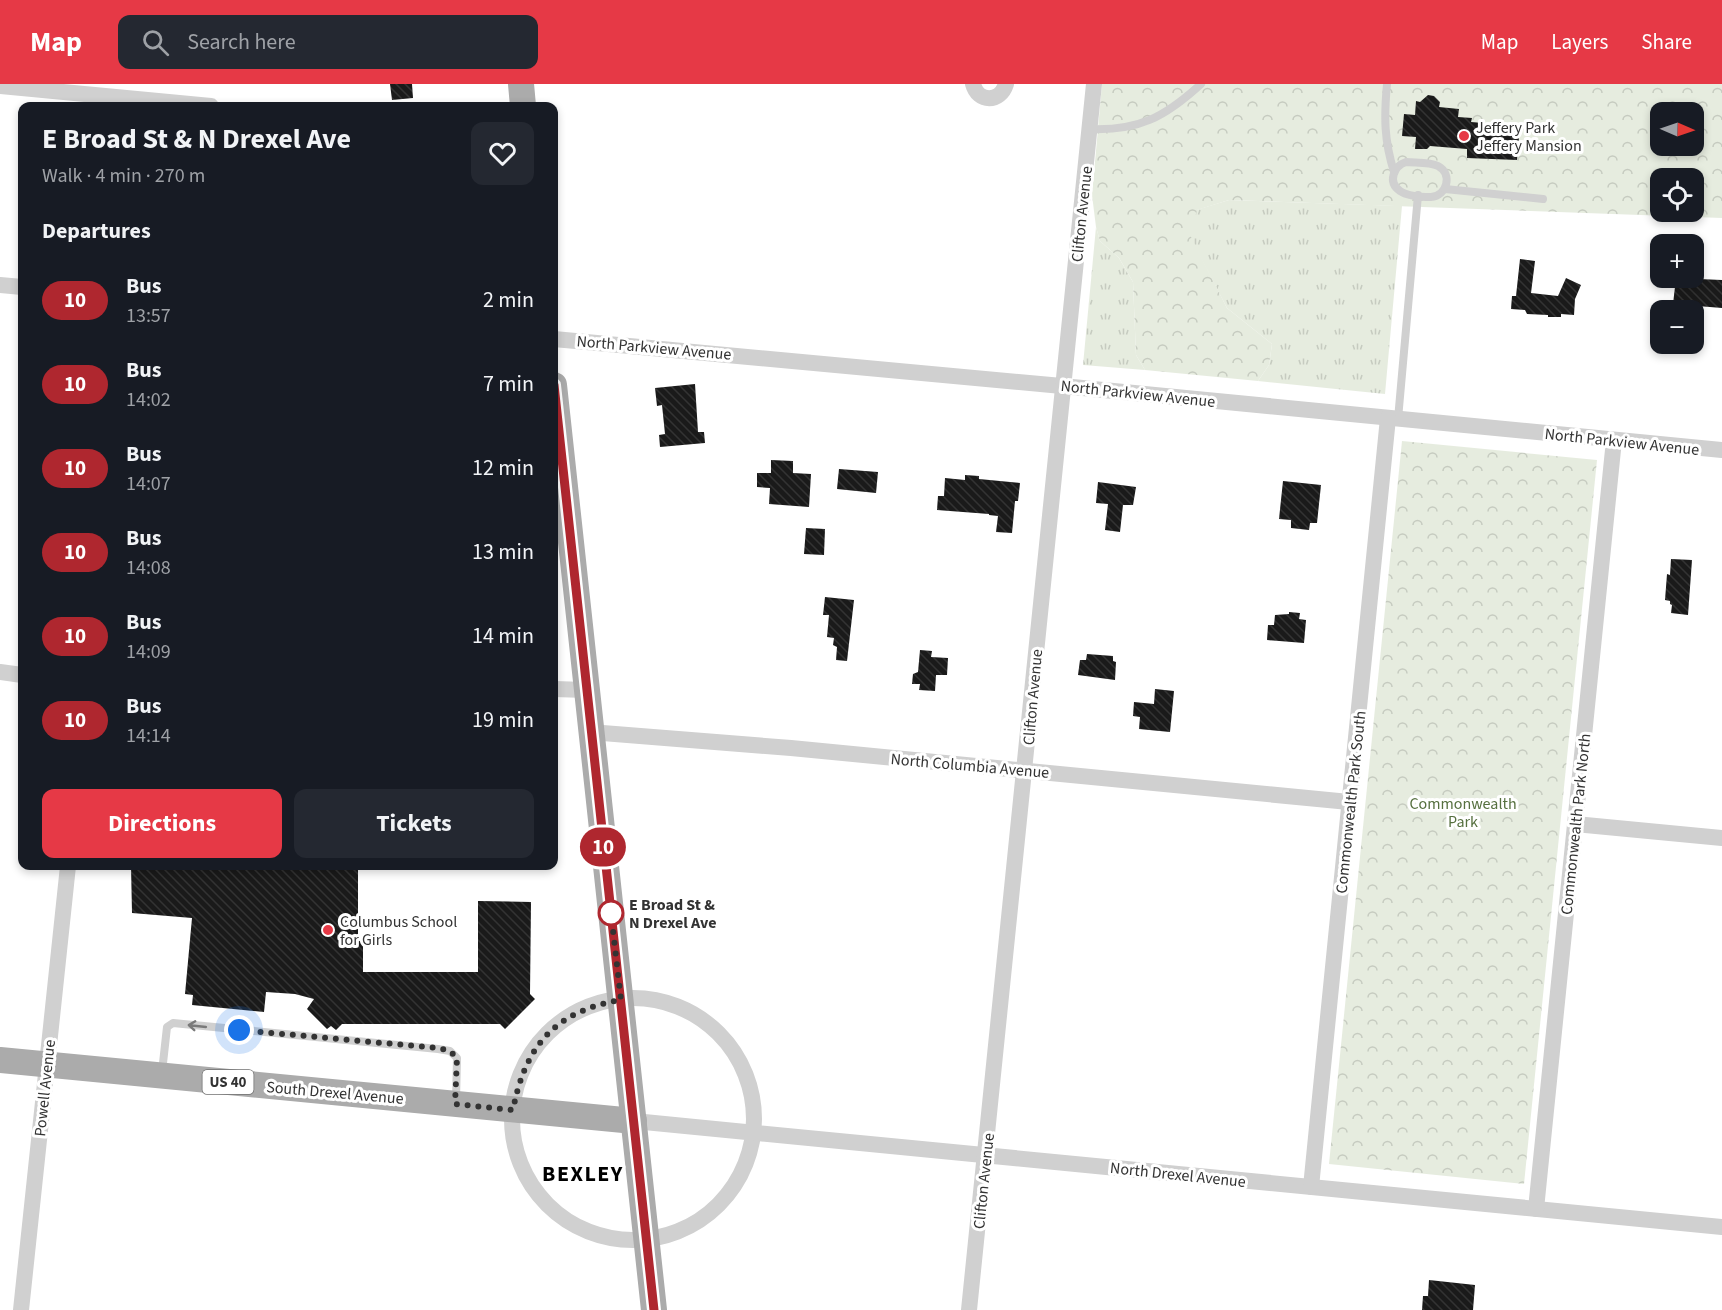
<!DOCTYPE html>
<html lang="en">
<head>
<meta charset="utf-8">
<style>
  body { margin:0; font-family:"Source Sans 3",sans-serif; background:#242831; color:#f1f3f6; height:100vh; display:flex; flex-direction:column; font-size:22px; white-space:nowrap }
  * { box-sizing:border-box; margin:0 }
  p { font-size:20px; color:#9ea1a6 }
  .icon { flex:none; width:33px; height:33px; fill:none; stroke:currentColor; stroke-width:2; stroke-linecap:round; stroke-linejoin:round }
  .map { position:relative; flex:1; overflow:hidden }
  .side { position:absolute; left:18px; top:18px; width:540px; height:768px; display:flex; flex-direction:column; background:#171b24; border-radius:12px; box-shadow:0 3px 9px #0003 }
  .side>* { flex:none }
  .badge { padding:0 12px; border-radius:20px; font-size:21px; line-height:39px }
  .needle { width:39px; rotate:92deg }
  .tools { position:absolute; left:1650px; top:18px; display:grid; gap:12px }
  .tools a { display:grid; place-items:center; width:54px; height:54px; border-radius:12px; background:#171b24; box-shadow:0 3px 9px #0003; font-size:30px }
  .you { position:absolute; width:30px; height:30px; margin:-15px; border:4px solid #fff; border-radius:50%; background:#1a73e8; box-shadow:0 0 0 9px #1a73e833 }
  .map>.badge { position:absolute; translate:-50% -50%; box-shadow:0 0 0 3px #fff }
  h2 { padding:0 24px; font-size:22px; line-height:54px }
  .round { display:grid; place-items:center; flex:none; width:63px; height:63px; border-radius:12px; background:#242831 }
  .headline { display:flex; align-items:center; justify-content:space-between; height:102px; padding:0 24px }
  h1 { font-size:28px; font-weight:700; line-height:45px }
  .action { display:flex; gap:12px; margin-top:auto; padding:12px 24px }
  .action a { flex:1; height:69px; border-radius:12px; background:#e63946; color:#fff; font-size:24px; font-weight:700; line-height:69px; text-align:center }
  .action a+a { background:#242831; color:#f1f3f6 }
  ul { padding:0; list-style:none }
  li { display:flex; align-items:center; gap:18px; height:84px; padding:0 24px }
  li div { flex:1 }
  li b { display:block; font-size:22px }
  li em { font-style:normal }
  li .badge { min-width:66px; font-weight:700; text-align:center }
  header { display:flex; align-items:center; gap:36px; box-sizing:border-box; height:84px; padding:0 30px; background:#e63946; color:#fff }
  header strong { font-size:28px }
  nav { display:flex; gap:33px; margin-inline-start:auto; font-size:21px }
  .search { width:420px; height:54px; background:#242831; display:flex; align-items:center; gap:15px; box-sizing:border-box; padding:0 21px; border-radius:12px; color:#9ea1a6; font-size:22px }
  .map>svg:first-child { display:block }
  .grass { fill:url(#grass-tufts) }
  .forest { fill:url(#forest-crowns); fill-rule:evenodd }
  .building { fill:url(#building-back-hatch) }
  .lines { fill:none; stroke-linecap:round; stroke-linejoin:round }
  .lane { stroke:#d0d0d0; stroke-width:8 }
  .street { stroke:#d0d0d0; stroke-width:16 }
  .primary { stroke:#ababab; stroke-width:26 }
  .oneway { stroke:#7a7a7a }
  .line-casing { stroke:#fff; stroke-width:14 }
  .line { stroke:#af272f; stroke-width:9 }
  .walk { stroke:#333; stroke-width:6; stroke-dasharray:0 10.8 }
  .poi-dot { fill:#e63946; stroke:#fff; stroke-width:2 }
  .stop-dot { fill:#fff; stroke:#af272f; stroke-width:3 }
  .labels { text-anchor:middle; stroke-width:6; stroke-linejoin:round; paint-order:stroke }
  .shield { fill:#fff; stroke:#707070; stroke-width:1.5 }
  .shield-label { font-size:15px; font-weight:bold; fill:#333 }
  .poi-label { font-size:16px; fill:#333; stroke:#fff; text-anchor:start }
  .street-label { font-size:16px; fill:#333; stroke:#fff }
  .park-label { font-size:16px; fill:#56703f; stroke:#fff }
  .stop-label { font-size:16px; font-weight:bold; fill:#333; stroke:#fff; text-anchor:start }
  .district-label { font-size:22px; font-weight:bold; letter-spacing:1.5px; fill:#000; stroke:#fff }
</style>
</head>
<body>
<header>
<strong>Map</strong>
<div class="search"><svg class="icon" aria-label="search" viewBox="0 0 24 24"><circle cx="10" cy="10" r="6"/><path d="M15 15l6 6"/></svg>Search here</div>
<nav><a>Map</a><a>Layers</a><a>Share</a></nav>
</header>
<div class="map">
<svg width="1722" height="1226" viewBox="0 0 1722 1226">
  <defs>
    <pattern id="grass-tufts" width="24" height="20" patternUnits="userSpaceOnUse" patternTransform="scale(1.5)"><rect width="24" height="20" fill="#e6ecdf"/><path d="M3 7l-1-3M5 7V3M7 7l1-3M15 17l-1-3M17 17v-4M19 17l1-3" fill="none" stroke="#c6cbc0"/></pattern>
    <pattern id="forest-crowns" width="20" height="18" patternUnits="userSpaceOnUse" patternTransform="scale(1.5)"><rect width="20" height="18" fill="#e6ecdf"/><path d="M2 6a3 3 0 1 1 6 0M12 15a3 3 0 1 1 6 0" fill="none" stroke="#c6cbc0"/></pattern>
    <pattern id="building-back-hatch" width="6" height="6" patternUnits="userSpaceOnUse" patternTransform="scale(1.5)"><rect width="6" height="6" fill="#1a1a1a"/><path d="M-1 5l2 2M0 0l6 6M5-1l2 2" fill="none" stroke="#333"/></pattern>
  </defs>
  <rect width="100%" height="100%" fill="#fff"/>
  <g class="grass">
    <polygon points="1229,116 1402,122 1385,310 1258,297 1269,281 1272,260 1227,224 1189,151 1196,126"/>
    <polygon points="1096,143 1100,157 1119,174 1133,198 1136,271 1145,286 1083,281"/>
  </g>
  <g class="forest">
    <path d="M1102 0H1722V134L1229 116 1197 126 1190 151 1227 224 1272 260 1269 281 1258 297 1145 286 1136 271 1133 198 1119 174 1100 157 1096 143 1092 111ZM1660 28H1694V62H1660ZM1660 94H1694V128H1660Z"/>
    <polygon points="1402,357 1597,376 1524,1100 1329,1080"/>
  </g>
  <g class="building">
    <polygon points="390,0 412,0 413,14 392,16"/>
    <polygon points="1428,11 1434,12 1440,18 1439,23 1459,25 1458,33 1472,34 1471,38 1520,42 1517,76 1467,74 1467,65 1430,62 1427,65 1415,65 1416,53 1402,52 1404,30 1415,31 1416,17 1420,18"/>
    <polygon points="1520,175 1535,177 1531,209 1558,212 1566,194 1581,201 1575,215 1574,231 1561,230 1561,233 1548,233 1548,231 1527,230 1525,226 1511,225 1512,212 1516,212"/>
    <polygon points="1676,194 1722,196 1722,224 1673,220"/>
    <polygon points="695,300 698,348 704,348 705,359 660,363 659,351 665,350 662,321 657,322 655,304"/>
    <polygon points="771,376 793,377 793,389 811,390 809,423 769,420 770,404 757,403 757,389 771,389"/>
    <polygon points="839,385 878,388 876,409 837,405"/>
    <polygon points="965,391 979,392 979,395 1020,399 1018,417 1015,417 1012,449 996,448 998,432 989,431 989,430 937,426 938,412 944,412 945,394 965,396"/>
    <polygon points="1283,397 1321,401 1317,439 1310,439 1309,446 1291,444 1291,436 1279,435"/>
    <polygon points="1098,398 1136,403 1133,421 1123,421 1120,448 1105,446 1108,420 1096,419"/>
    <polygon points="806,444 825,445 824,471 804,470"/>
    <polygon points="1671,475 1692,476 1688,531 1671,529 1672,521 1670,520 1670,517 1665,516 1667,490 1670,491"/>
    <polygon points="825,513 854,516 847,577 836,576 837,563 833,561 834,554 827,553 829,531 823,531"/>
    <polygon points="1289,528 1300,529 1299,535 1306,536 1304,559 1267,556 1268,541 1274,541 1275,531 1289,530"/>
    <polygon points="920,566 932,567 931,573 948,574 947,591 936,591 935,607 919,606 920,600 912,600 913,590 918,588"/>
    <polygon points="1087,570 1113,572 1113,577 1116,578 1115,596 1078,591 1080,576 1086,576"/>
    <polygon points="1155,605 1174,607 1170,648 1139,645 1140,633 1133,632 1134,618 1154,620"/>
    <polygon points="131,782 358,782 358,855 363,855 363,888 478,888 478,817 531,818 530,910 535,915 505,945 500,940 342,940 336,946 331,942 327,945 307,925 314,915 295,910 266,908 264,928 192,921 193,911 185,910 192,834 132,829"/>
    <polygon points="1429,1196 1475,1201 1473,1226 1422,1226 1423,1212 1428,1212"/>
  </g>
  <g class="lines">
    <g class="lane">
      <path d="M1387 0C1384 33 1384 56 1394 88"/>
      <path d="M1089 45C1139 47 1165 33 1201 0"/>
      <path d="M1406 78C1416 79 1430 78 1438 82 1453 90 1447 112 1431 113 1422 113 1407 112 1400 107 1387 98 1394 82 1406 78Z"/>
      <polyline points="1445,105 1543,115"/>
      <polyline points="1398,335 1418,111"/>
      <polyline points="162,988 167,943 173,939 438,965 450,967 457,974 456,1017"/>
    </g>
    <g class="street">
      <path d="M973 0C978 19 1000 19 1006 0"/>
      <polyline points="0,2 211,22"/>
      <polyline points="0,201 22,203"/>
      <polyline points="554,255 1062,302 1722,366"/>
      <polyline points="0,588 22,591"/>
      <polyline points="554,605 586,606"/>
      <polyline points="590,648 791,664 1349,718"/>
      <polyline points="1575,740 1722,754"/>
      <circle cx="633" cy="1035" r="121"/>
      <polyline points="634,1037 1722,1143"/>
      <polyline points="1311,1103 1388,334"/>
      <polyline points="1536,1125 1614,356"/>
      <polyline points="21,1226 68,782"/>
      <polyline points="969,1226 1094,0"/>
    </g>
    <g class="primary">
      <polyline points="521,0 523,22"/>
      <polyline points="554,301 654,1226"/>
      <polyline points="0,976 634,1037"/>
    </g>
  </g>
  <defs><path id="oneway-shaft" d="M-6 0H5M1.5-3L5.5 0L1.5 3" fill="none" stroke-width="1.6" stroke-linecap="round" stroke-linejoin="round" transform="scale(1.5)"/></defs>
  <use class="oneway" href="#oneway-shaft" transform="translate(197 942) rotate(-174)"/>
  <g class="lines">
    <defs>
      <polyline id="line" points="554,301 654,1226"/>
    </defs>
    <use href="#line" class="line-casing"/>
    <use href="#line" class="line"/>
    <path class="walk" d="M239 946 438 964 450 967 457 974 455 1020 513 1026C525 962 555 927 621 916L611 829"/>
  </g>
  <g class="poi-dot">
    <circle cx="1464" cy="52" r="6"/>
    <circle cx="328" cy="846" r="6"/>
  </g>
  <circle class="stop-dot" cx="611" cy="829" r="12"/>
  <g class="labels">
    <rect class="shield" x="202.5" y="986" width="51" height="24" rx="4.5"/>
    <g class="shield-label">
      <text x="228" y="1003">US 40</text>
    </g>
    <g class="poi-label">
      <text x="1476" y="49">Jeffery Park<tspan x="1476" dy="18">Jeffery Mansion</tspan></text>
      <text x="340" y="843">Columbus School<tspan x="340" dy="18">for Girls</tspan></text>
    </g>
    <g class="street-label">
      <text transform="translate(1081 130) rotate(-84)" y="6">Clifton Avenue</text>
      <text transform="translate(654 263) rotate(5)" y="6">North Parkview Avenue</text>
      <text transform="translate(1138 309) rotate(6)" y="6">North Parkview Avenue</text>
      <text transform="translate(1622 357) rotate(6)" y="6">North Parkview Avenue</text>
      <text transform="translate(1032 613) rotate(-85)" y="6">Clifton Avenue</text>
      <text transform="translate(970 681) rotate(5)" y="6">North Columbia Avenue</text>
      <text transform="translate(1350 718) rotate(-84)" y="6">Commonwealth Park South</text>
      <text transform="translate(1575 740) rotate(-84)" y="6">Commonwealth Park North</text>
      <text transform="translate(44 1004) rotate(-84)" y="6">Powell Avenue</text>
      <text transform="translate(335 1008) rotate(5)" y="6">South Drexel Avenue</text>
      <text transform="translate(1178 1090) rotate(6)" y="6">North Drexel Avenue</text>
      <text transform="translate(983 1097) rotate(-84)" y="6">Clifton Avenue</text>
    </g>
    <g class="park-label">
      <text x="1463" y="725">Commonwealth<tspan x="1463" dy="18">Park</tspan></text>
    </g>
    <g class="stop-label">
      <text x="629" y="826">E Broad St &amp;<tspan x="629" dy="18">N Drexel Ave</tspan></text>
    </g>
    <g class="district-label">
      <text x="583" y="1097">BEXLEY</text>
    </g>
  </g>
</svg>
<div class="tools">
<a><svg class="needle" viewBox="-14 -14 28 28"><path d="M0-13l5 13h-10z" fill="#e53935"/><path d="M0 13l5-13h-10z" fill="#9ea1a6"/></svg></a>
<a><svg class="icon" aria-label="locate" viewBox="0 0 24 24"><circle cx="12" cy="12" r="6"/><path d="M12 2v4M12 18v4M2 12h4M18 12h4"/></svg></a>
<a>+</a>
<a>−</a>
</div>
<div class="you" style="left:239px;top:946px"></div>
<b class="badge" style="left:603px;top:763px;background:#af272f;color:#fff">10</b>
<section class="side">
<div class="headline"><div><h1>E Broad St &amp; N Drexel Ave</h1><p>Walk · 4 min · 270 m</p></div><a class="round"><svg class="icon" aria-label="heart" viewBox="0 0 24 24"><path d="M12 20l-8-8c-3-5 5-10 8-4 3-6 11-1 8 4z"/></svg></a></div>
<h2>Departures</h2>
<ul>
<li><span class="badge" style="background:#af272f;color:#fff">10</span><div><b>Bus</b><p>13:57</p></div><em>2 min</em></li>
<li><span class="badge" style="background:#af272f;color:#fff">10</span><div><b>Bus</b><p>14:02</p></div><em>7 min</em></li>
<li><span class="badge" style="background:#af272f;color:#fff">10</span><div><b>Bus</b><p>14:07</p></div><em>12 min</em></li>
<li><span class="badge" style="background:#af272f;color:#fff">10</span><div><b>Bus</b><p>14:08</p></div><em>13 min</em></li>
<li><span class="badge" style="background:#af272f;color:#fff">10</span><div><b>Bus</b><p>14:09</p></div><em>14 min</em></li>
<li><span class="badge" style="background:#af272f;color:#fff">10</span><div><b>Bus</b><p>14:14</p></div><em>19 min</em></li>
</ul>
<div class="action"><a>Directions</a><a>Tickets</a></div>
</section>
</div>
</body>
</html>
